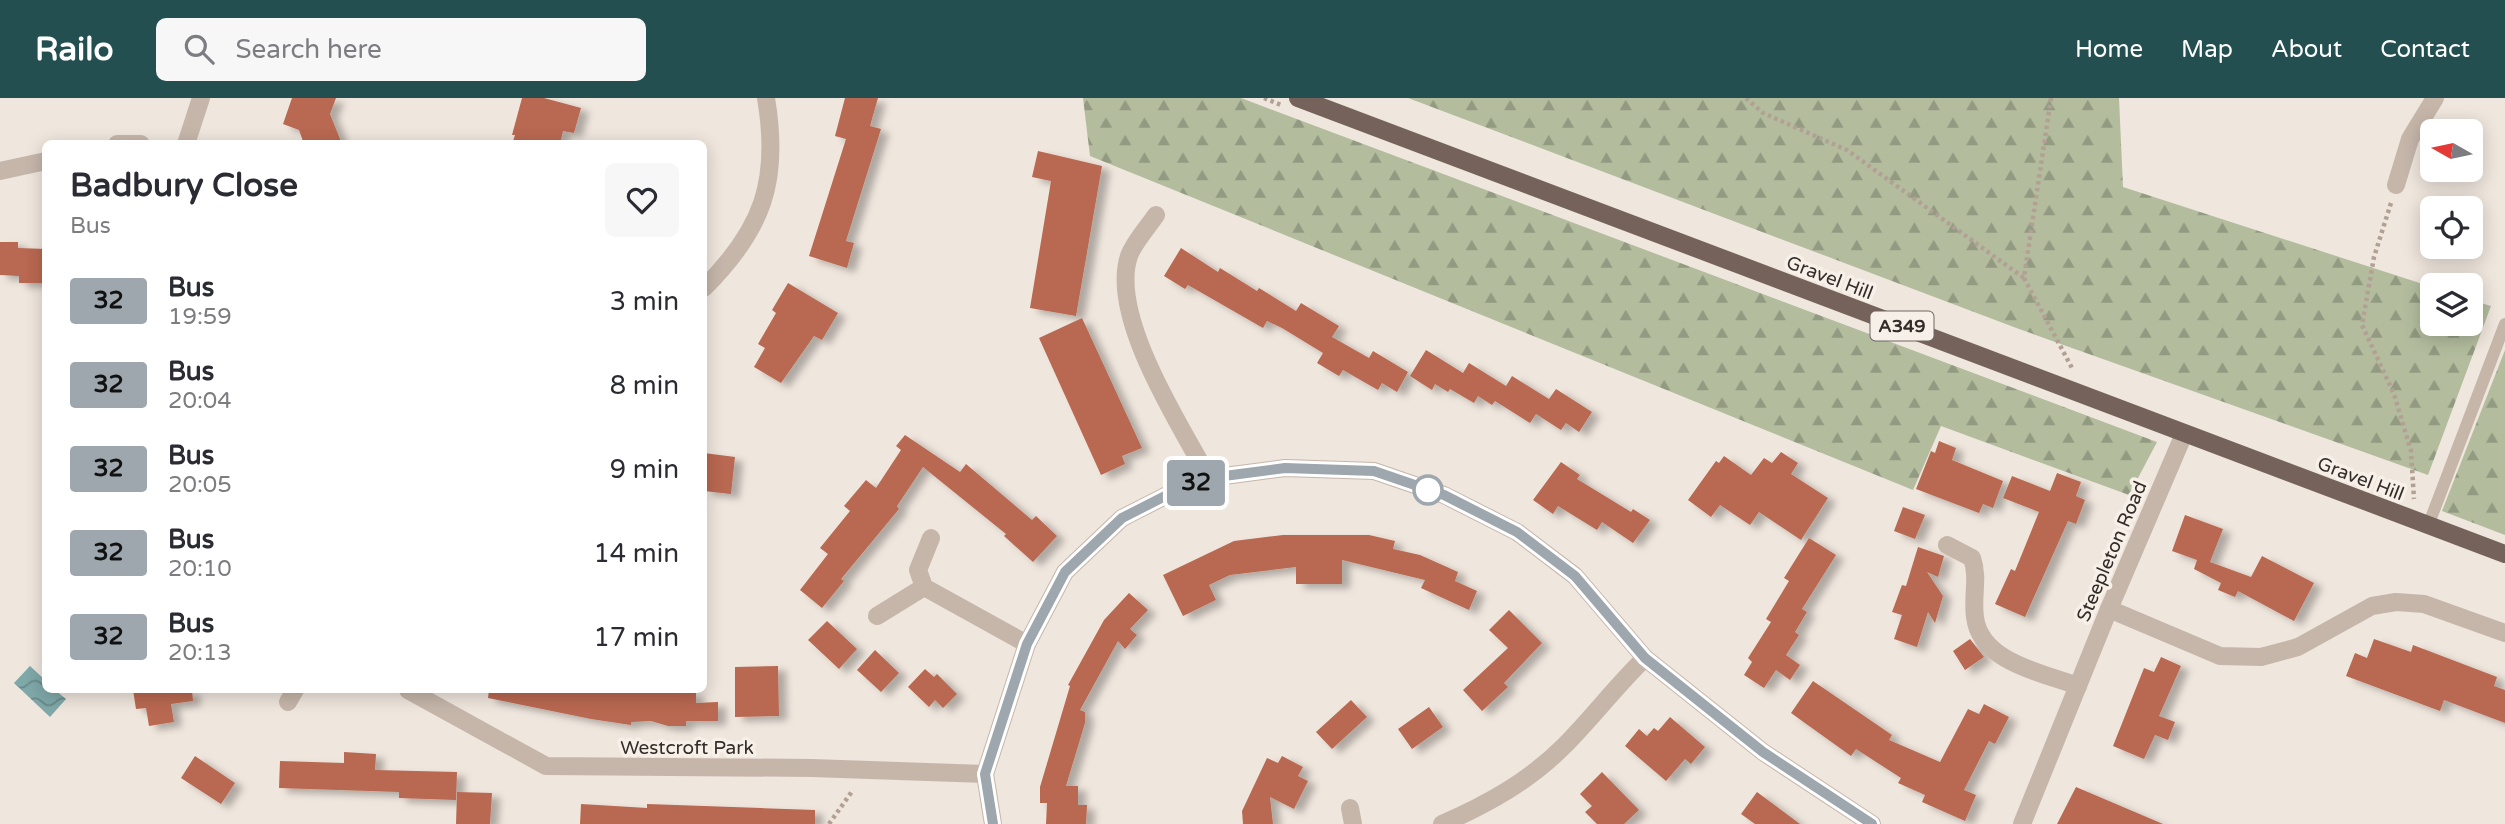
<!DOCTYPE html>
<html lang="en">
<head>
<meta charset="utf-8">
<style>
  body { margin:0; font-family:"Varela Round",sans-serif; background:#f7f7f7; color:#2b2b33; height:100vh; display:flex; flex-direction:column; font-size:26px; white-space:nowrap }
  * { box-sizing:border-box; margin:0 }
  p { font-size:23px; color:#7c7c81 }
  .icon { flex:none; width:38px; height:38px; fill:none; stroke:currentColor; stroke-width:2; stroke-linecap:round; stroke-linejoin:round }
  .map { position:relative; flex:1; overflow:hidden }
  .details { position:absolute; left:42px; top:42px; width:665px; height:553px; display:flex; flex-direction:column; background:#fff; border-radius:10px; box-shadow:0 4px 18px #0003 }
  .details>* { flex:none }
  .badge { padding:0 14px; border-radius:5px; font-size:24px; line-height:46px }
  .needle { width:46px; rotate:279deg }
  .fabs { position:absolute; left:2420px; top:21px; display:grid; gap:14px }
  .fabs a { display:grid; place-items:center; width:63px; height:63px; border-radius:10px; background:#fff; box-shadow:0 4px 18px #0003; font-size:35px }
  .map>.badge { position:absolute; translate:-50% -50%; box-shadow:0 0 0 4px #fff }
  .round { display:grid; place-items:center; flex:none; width:74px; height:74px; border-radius:10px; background:#f7f7f7 }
  .headline { display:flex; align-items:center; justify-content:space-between; height:119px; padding:0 28px }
  h1 { font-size:33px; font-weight:700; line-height:52px }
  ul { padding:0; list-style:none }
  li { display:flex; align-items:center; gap:21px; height:84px; padding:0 28px }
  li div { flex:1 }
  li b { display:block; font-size:26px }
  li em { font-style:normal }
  li .badge { min-width:77px; font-weight:700; text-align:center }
  header { display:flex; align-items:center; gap:42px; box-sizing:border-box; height:98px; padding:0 35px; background:#234f51; color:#fff }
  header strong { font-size:33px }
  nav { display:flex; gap:38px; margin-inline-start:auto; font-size:24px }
  .search { width:490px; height:63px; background:#f7f7f7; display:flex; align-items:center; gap:18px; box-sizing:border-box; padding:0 24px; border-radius:10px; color:#7c7c81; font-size:26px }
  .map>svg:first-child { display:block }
  .forest { fill:url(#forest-firs) }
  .water { fill:url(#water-waves) }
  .building { fill:#b96851; filter:url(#shadow) }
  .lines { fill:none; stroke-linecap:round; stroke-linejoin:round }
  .path { stroke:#b2a094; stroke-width:4.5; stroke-dasharray:3.5 3.5; stroke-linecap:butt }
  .lane { stroke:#c6b6aa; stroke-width:12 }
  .street { stroke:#c6b6aa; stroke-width:18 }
  .primary { stroke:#75635b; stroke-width:18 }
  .line-casing { stroke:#fff; stroke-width:16 }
  .line { stroke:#9ea7ad; stroke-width:10 }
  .stop-dot { fill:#fff; stroke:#9ea7ad; stroke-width:3.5 }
  .labels { text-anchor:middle; stroke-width:7; stroke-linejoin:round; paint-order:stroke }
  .shield { fill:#f7f0e8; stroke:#6e6762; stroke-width:2 }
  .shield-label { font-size:18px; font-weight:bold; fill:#342c29 }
  .street-label { font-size:19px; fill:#342c29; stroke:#f7f0e8 }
</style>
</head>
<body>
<header>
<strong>Railo</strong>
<div class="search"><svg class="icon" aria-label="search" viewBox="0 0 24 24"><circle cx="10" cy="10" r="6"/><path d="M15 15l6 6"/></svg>Search here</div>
<nav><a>Home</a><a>Map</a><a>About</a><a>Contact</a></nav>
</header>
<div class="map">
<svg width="2505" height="726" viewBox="0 0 2505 726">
  <defs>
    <pattern id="forest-firs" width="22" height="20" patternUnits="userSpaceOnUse" patternTransform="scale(1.75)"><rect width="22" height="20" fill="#b3bd9e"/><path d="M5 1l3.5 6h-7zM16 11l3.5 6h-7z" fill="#929a81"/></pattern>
    <pattern id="water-waves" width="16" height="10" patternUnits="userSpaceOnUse" patternTransform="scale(1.75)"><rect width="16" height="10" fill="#7fa8a9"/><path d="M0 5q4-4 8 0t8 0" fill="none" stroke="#69898a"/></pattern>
    <filter id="shadow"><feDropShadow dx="8" dy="4.5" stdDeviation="3.5" flood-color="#0004"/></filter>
  </defs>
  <rect width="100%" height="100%" fill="#efe6dd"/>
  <g class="forest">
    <polygon points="1083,0 1241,0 2157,344 2129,397 1941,328 1913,392 1090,58"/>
    <polygon points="1408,0 2119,0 2123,89 2432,189 2432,226 2471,226 2471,202 2491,208 2428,377 2019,231"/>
    <polygon points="2505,252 2505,437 2442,413"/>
  </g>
  <polygon class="water" points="30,568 45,582 46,592 55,592 66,601 50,619 14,585"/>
  <g class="building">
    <polygon points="292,0 336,0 330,16 342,46 304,46 299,32 283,26"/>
    <polygon points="522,0 544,0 581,10 574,35 563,33 560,46 512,46 515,37 512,37"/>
    <polygon points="845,0 878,0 870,28 881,31 846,143 854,145 847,170 809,158 846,41 835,38"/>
    <polygon points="1038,53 1102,68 1076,218 1030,210 1051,83 1032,79"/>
    <polygon points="0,144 18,144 18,150 46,151 46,185 19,185 19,178 0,177"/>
    <polygon points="1181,150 1218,174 1220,170 1257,193 1259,190 1296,213 1301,205 1339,228 1332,239 1369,260 1373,253 1408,274 1397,294 1382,285 1378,292 1343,272 1339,278 1317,265 1323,255 1282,230 1267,223 1263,230 1188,187 1185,191 1164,178"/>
    <polygon points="788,185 838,215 822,242 814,238 781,285 754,269 765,250 758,246 776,215 772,212"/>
    <polygon points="1082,220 1142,350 1122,358 1125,366 1101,377 1039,240"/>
    <polygon points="1426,252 1463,275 1469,265 1506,288 1512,278 1549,301 1556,291 1592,314 1579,334 1566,325 1561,332 1536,316 1530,325 1495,303 1492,307 1478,298 1474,305 1450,291 1448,294 1435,286 1432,292 1410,278"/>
    <polygon points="905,337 960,374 966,366 1032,422 1036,418 1057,438 1033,464 1004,438 1006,436 923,369 897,408 899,411 841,481 844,483 822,510 800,492 828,456 820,450 850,413 844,408 866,382 876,390 901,352 896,348"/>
    <polygon points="1939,343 1956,350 1952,362 2003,383 1993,410 1983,406 1979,415 1916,391 1931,353 1935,355"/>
    <polygon points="1781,354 1798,365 1791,376 1828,400 1801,442 1759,414 1750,427 1720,407 1711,419 1688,402 1716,363 1719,365 1724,358 1751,377 1764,360 1772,365"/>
    <polygon points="704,355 735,359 731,396 704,393"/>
    <polygon points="1561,364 1580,377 1577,381 1631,414 1633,411 1650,422 1633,445 1602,424 1597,432 1558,408 1553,416 1533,402"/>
    <polygon points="2057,375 2081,384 2076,398 2085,402 2076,426 2068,423 2025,519 1995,506 2011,471 2015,473 2039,414 2003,400 2012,378 2050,393"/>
    <polygon points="1903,409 1925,417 1915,441 1894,433"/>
    <polygon points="2185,417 2223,431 2210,464 2251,479 2262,458 2314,485 2294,523 2238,493 2235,499 2218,492 2221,485 2194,471 2197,462 2172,453"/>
    <polygon points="1283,437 1369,437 1395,443 1393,451 1420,457 1458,474 1455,483 1477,493 1469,512 1421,490 1425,482 1342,462 1342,486 1296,486 1296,469 1230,477 1209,487 1216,502 1183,518 1163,477 1234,443"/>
    <polygon points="1809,440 1836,457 1802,511 1807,514 1795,534 1799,537 1786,557 1800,567 1790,582 1776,572 1764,590 1744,577 1752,564 1748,560 1771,524 1766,521 1789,483 1784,480"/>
    <polygon points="1918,449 1944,458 1938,479 1927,474 1943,498 1935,525 1928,514 1917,549 1894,541 1902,517 1892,514 1902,487 1906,488"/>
    <polygon points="1129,495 1148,512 1130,531 1137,537 1125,551 1118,543 1080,612 1085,614 1085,625 1066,688 1078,688 1078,707 1087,707 1086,726 1046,726 1047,705 1040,705 1040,689 1070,588 1068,587 1104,522"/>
    <polygon points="1509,512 1542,545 1504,585 1508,589 1482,613 1463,592 1508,550 1489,532"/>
    <polygon points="827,523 857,551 839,571 808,542"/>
    <polygon points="1970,541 1984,559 1965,572 1953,553"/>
    <polygon points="2374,541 2411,554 2413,547 2497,579 2494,588 2505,592 2505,625 2444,602 2440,613 2346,578 2355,555 2367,560"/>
    <polygon points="875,552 899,575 881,594 857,572"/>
    <polygon points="2161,559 2181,568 2159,618 2175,624 2168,642 2155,637 2144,661 2113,648 2144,570 2154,574"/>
    <polygon points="778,568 779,618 735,619 735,569"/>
    <polygon points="925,571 934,579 937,576 957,596 943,610 935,602 929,609 908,589"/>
    <polygon points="1813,583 1892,637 1889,642 1940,664 1968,611 1979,616 1984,606 2009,619 1995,646 1989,643 1964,692 1976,697 1965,723 1922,704 1925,697 1898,685 1901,680 1856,651 1851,658 1791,615"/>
    <polygon points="133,592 192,592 193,603 171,606 174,624 149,628 146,610 136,611"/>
    <polygon points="489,592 696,594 696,605 718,604 718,623 686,623 686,628 668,628 651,623 631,624 631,627 591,621 488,600"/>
    <polygon points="1351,602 1367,619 1332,651 1316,634"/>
    <polygon points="1429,609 1443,629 1412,651 1398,631"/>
    <polygon points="1670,619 1705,649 1691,666 1685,661 1666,683 1625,648 1639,631 1647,638 1654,630 1658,633"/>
    <polygon points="344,654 376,656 375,672 457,674 456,702 399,700 399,694 279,690 280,663 344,665"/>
    <polygon points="195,658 235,685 221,706 181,680"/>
    <polygon points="1282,658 1303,669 1298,678 1308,683 1294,711 1270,699 1273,726 1243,726 1242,713 1267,660 1278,665"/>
    <polygon points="1602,674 1639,712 1624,726 1597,726 1585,714 1592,708 1580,696"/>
    <polygon points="2076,689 2163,726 2057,726"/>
    <polygon points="457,694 492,695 490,726 456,726"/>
    <polygon points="1757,694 1800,726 1755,726 1741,716"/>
    <polygon points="581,706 647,710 647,706 815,712 815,726 580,726"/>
  </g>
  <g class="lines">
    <g class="path">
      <polyline points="1264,0 1281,7"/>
      <polyline points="1746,0 1763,15 1847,52 2024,180"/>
      <polyline points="2051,0 2024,180 2072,270"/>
      <polyline points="2391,105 2374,159 2362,227 2394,296 2411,353 2414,401"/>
      <polyline points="829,726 853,692"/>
    </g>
    <polyline class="lane" points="2428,428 2505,226"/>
    <g class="street">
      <polyline points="117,46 141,46"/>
      <polyline points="186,46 201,0"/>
      <polyline points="0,73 46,63"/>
      <polyline points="2396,87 2410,41 2435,0"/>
      <path d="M1156 117C1148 129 1134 144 1129 158 1109 218 1180 327 1209 380"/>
      <path d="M704 190C763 131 780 83 766 0"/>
      <polyline points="931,440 918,472 924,489 1027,546"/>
      <path d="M1947 447 1972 460C1979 480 1972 498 1975 519 1980 564 2043 575 2078 588"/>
      <polyline points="2109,511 2220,558 2261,559 2298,549 2372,508 2396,504 2424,506 2505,535"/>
      <polyline points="877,518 924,489"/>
      <polyline points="408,592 546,668 812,670 985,676"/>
      <polyline points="288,604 295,592"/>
      <polyline points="1350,710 1353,726"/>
      <polyline points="993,726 985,676 1027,546 1065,474 1122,420 1175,393 1209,380 1285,370 1374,373 1444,397 1517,434 1575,478 1645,560 1763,654 1872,726"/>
      <path d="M1442 726C1488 706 1529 683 1564 648 1592 620 1616 588 1645 560"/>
      <polyline points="2022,726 2109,511 2184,336"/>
    </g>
    <polyline class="primary" points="1298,0 2505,456"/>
  </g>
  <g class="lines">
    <defs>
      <polyline id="line" points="993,726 985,676 1027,546 1065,474 1122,420 1175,393 1209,380 1285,370 1374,373 1444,397 1517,434 1575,478 1645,560 1763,654 1872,726"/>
    </defs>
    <use href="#line" class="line-casing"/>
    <use href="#line" class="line"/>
  </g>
  <circle class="stop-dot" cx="1428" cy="392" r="14"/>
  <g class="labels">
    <rect class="shield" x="1870.5" y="213.5" width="63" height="29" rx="5"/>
    <g class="shield-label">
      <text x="1902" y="234">A349</text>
    </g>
    <g class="street-label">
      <text transform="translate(1830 179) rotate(21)" y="7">Gravel Hill</text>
      <text transform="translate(2361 380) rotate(21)" y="7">Gravel Hill</text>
      <text transform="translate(2111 453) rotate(-67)" y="7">Steepleton Road</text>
      <text x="687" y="656">Westcroft Park</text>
    </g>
  </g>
</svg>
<div class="fabs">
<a><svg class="needle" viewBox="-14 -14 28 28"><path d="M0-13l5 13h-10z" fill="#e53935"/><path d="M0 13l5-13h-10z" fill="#7c7c81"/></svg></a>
<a><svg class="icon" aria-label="locate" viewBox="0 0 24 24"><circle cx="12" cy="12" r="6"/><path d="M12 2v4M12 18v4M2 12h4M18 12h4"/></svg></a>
<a><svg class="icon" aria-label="layers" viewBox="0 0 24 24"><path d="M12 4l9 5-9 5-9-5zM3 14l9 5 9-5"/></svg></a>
</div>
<b class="badge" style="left:1196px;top:385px;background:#9ea7ad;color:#111">32</b>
<section class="details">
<div class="headline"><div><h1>Badbury Close</h1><p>Bus</p></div><a class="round"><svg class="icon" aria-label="heart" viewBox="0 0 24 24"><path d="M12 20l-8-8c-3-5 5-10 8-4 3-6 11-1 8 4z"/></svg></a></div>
<ul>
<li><span class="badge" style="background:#9ea7ad;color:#111">32</span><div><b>Bus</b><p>19:59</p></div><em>3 min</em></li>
<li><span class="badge" style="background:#9ea7ad;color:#111">32</span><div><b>Bus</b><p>20:04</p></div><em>8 min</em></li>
<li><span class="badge" style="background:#9ea7ad;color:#111">32</span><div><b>Bus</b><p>20:05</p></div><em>9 min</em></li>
<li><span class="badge" style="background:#9ea7ad;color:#111">32</span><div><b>Bus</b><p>20:10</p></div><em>14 min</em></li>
<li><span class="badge" style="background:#9ea7ad;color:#111">32</span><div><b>Bus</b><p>20:13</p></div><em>17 min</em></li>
</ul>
</section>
</div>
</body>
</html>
